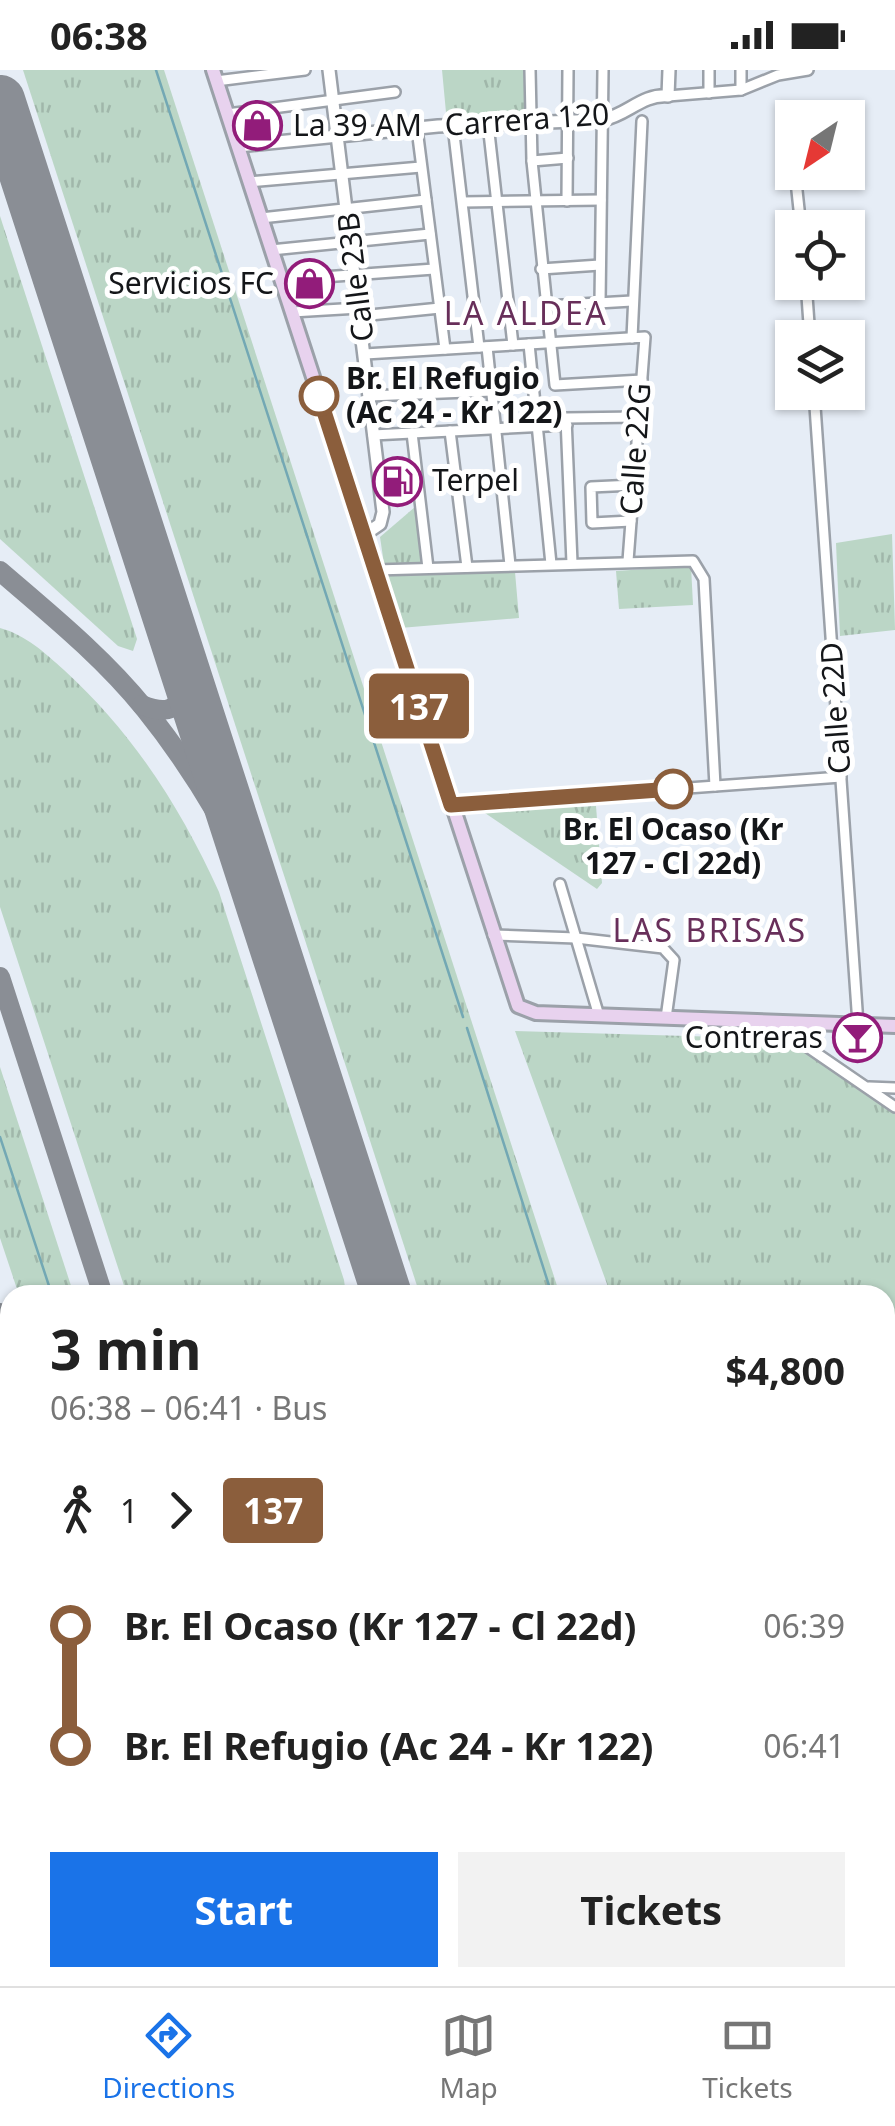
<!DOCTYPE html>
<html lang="en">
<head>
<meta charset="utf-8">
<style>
  body { margin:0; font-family:"Noto Sans",sans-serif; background:#f2f2f2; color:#222; height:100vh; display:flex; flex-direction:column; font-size:38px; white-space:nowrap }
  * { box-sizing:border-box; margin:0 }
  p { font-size:32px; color:#767676 }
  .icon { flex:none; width:55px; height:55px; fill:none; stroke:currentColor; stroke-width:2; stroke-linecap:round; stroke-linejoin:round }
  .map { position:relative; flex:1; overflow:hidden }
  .panel { position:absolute; left:0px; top:1215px; width:895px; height:702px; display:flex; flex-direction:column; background:#fff; border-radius:30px 30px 0 0; box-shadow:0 2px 8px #0004 }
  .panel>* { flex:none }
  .badge { padding:0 20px; border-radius:8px; font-size:35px; line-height:65px }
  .needle { width:65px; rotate:215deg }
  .controls { position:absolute; left:775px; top:30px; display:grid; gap:20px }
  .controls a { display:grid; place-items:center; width:90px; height:90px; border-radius:0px; background:#fff; box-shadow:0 2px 8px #0004; font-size:50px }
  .map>.badge { position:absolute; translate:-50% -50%; box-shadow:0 0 0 5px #fff }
  .legs { display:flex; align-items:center; gap:15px; height:110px; padding:0 50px; font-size:32px }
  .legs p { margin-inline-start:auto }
  .head { display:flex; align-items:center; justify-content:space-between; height:170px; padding:0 50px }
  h1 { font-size:55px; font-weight:700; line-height:75px }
  .action { display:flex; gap:20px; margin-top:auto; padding:20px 50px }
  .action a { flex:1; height:115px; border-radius:0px; background:#1a73e8; color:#fff; font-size:40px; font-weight:700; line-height:115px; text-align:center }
  .action a+a { background:#f2f2f2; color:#222 }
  ul { padding:0 50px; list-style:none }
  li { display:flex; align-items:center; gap:35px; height:120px; font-size:38px }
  li i { display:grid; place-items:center; width:15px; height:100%; margin:0 12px; background:currentColor }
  li i::after { content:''; width:25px; height:25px; margin:-12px; border:8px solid; border-radius:50%; background:#fff }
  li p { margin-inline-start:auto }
  li:first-child i { background:linear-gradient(#0000 50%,currentColor 0) }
  li:last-child i { background:linear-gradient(currentColor 50%,#0000 0) }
  .status { display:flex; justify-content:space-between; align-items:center; height:70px; padding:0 50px; background:#fff; direction:ltr }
  .status svg { height:28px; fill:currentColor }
  .menu { display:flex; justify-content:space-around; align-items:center; height:140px; border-top:2px solid #e0e0e0; background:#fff; font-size:28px; color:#767676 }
  .menu a { display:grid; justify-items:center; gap:5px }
  .menu .active { color:#1a73e8 }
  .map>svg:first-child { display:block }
  .grass { fill:url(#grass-tufts) }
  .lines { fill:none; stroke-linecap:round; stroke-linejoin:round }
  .stream { stroke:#73a8b4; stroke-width:2.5 }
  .taxiway { stroke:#8a8e95; stroke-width:20 }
  .runway { stroke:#8a8e95; stroke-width:50 }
  .minor-casing { stroke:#9ba1a9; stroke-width:14 }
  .tertiary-casing { stroke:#9ba1a9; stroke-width:16 }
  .secondary-casing { stroke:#9ba1a9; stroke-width:18 }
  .minor { stroke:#fff; stroke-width:9 }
  .tertiary { stroke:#fff; stroke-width:11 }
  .secondary { stroke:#e8d2ee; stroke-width:12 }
  .line-1-casing { stroke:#fff; stroke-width:22 }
  .line-1 { stroke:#8b5e3c; stroke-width:15 }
  .stop-1-dot { fill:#fff; stroke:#8b5e3c; stroke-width:5 }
  .labels { text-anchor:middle; stroke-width:10; stroke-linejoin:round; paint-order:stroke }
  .street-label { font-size:30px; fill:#141619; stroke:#fff }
  .poi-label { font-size:30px; fill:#141619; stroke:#fff; text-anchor:start }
  .stop-label { font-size:30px; font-weight:bold; fill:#141619; stroke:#fff; text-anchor:start }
  .neighbourhood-label { font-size:32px; letter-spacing:2.5px; fill:#682f5a; stroke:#fff }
</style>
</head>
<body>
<div class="status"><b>06:38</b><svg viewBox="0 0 49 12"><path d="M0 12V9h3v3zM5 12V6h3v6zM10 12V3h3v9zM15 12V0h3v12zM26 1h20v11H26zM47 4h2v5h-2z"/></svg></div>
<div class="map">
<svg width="895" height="1916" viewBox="0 0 895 1916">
  <defs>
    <pattern id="grass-tufts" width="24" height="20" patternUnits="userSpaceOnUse" patternTransform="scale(2.5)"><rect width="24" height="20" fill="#bbd6c6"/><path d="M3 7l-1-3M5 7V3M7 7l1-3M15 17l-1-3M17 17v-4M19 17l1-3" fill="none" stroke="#a0b7aa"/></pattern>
  </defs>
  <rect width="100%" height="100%" fill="#e6edf6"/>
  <g class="grass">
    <polygon points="23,0 164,0 560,1225 420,1225"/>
    <polygon points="442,0 525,0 526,47 447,53"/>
    <polygon points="0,146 137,569 133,581 118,576 0,469"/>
    <polygon points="415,437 423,493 384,494 380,467"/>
    <polygon points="892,464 895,560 840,566 836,473"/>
    <polygon points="691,496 693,535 619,539 616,501"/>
    <polygon points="515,502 519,548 400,558 384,505"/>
    <path d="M0 558C26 565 45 583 64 600 133 663 181 738 219 822L344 1210 346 1225H127L0 837Z"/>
    <polygon points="596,736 602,813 597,819 482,741"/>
    <polygon points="515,961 787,969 895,1044 895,1916 846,1916 843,1908 885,1908 885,1225 611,1225"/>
    <polygon points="0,997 74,1225 19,1225 0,1168"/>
    <polygon points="0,1330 10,1360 10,1598 0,1601"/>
    <polygon points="10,1700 10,1786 0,1806 0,1703"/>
    <polygon points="10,1889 10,1908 176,1908 179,1916 0,1916 0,1892"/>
    <polygon points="349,1908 564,1908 560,1916 352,1916"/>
    <polygon points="641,1908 781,1908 784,1916 644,1916"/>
  </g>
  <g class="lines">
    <g class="stream">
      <polyline points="156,0 463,947"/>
      <polyline points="467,958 552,1225"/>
      <polyline points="0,1067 52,1225"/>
      <polyline points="269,1908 272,1916"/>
      <polyline points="771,1908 774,1916"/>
    </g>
    <g class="taxiway">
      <path d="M0 501C50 544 103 587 145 639 187 691 221 747 251 807"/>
      <path d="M142 635C180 650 183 629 183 597"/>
      <polyline points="0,907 103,1225"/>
      <polyline points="383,1225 384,1216"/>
      <polyline points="0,1243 10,1273"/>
      <polyline points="0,1661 10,1660"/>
      <polyline points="0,1817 10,1798"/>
      <polyline points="205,1908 207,1916"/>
      <polyline points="323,1908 326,1916"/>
      <polyline points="600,1916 602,1908"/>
    </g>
    <g class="runway">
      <polyline points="0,30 387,1225"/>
      <polyline points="607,1908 610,1916"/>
    </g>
    <defs>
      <g id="minor">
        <polyline points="530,0 532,91 555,315 642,310"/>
        <polyline points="216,11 305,0"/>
        <polyline points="741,20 741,0"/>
        <polyline points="709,23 709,0"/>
        <polyline points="668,26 741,20 778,5 808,0"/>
        <polyline points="227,44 395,22"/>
        <polyline points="488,54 513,275"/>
        <polyline points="453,56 479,277"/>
        <polyline points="417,59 445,279"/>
        <polyline points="792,68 792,74"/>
        <polyline points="532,91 568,88"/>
        <polyline points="795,102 801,158"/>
        <polyline points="249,112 421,97"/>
        <polyline points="567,131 568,0"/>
        <polyline points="463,132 601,130"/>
        <polyline points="261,148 426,130"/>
        <polyline points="271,180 430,164"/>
        <polyline points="541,199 600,195"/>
        <polyline points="281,210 434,199"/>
        <polyline points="806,212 810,268"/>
        <polyline points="600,233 603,0"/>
        <polyline points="546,236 632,231"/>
        <polyline points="292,242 359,238"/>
        <polyline points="360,246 440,238"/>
        <polyline points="632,268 642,51"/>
        <polyline points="529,274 551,494"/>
        <polyline points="487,277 510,495"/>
        <polyline points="365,284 645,267 628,491"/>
        <polyline points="814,322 858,954"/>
        <polyline points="369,326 492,321"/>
        <polyline points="450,361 467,497"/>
        <polyline points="412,363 428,498"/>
        <polyline points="373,365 567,355"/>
        <polyline points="631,451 592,453 591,417 634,415"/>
        <polyline points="572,493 566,348 639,347"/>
        <polyline points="375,500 693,491 704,509 715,716"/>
        <polyline points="451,735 841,707"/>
        <polyline points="560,814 599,946"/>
        <polyline points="493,865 576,868 663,878 674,890 666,948"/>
        <polyline points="774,954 895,1037"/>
        <polyline points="869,1017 895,1018"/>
      </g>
      <g id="tertiary">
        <polyline points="329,0 383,442 380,454 364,465"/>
        <path d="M238 76 438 56 602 50C628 45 641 24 668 26L669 0"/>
      </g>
      <polyline id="secondary" points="213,0 518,936 536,943 895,956"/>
    </defs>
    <use href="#minor" class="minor-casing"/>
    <use href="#tertiary" class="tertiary-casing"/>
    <use href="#secondary" class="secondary-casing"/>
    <use href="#minor" class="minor"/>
    <use href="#tertiary" class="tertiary"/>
    <use href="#secondary" class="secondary"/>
  </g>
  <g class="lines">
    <defs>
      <polyline id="line-1" points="319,326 451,735 673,719"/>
    </defs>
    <use href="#line-1" class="line-1-casing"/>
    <use href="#line-1" class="line-1"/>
  </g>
  <defs>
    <symbol id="shop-ring" viewBox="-11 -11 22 22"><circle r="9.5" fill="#fff" stroke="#921c7a" stroke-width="1.5"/><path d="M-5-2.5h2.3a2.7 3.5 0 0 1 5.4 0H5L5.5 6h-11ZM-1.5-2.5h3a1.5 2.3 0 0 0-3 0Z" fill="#921c7a"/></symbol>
    <symbol id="fuel-ring" viewBox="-11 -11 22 22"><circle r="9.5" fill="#fff" stroke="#921c7a" stroke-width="1.5"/><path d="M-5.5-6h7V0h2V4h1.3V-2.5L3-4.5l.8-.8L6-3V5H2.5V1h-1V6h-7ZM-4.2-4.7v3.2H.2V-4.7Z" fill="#921c7a"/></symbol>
    <symbol id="bar-ring" viewBox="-11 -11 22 22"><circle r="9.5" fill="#fff" stroke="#921c7a" stroke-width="1.5"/><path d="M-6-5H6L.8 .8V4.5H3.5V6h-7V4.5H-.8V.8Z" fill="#921c7a"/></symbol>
  </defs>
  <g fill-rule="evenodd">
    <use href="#shop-ring" x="230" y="28" width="55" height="55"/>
    <use href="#shop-ring" x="282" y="186" width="55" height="55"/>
    <use href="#fuel-ring" x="370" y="384" width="55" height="55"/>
    <use href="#bar-ring" x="830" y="940" width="55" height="55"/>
  </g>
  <g class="stop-1-dot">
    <circle cx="319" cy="326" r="18"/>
    <circle cx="673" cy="719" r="18"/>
  </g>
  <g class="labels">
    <g class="street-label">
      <text transform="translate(527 50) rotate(-4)" y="10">Carrera 120</text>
      <text transform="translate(356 207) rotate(-97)" y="10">Calle 23B</text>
      <text transform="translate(636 379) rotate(-86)" y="10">Calle 22G</text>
      <text transform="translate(836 638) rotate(-94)" y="10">Calle 22D</text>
    </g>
    <g class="poi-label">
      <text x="293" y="66">La 39 AM</text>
      <text x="274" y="224" text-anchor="end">Servicios FC</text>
      <text x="432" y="421">Terpel</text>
      <text x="823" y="978" text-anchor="end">Contreras</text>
    </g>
    <g class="stop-label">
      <text x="346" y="319">Br. El Refugio<tspan x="346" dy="34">(Ac 24 - Kr 122)</tspan></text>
      <text x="673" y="770" text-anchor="middle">Br. El Ocaso (Kr<tspan x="673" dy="34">127 - Cl 22d)</tspan></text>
    </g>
    <g class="neighbourhood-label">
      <text x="526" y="255">LA ALDEA</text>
      <text x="710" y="872">LAS BRISAS</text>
    </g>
  </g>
</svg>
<div class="controls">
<a><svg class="needle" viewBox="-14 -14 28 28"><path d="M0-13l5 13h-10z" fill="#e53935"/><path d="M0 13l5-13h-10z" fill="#767676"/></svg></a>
<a><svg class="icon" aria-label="locate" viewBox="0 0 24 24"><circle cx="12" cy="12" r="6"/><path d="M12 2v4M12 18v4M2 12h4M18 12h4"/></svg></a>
<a><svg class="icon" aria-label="layers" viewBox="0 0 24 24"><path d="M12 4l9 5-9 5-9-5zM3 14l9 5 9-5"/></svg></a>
</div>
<b class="badge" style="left:419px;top:636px;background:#8b5e3c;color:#fff">137</b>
<section class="panel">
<div class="head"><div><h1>3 min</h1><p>06:38 – 06:41 · Bus</p></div><b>$4,800</b></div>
<div class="legs"><svg class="icon" aria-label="walk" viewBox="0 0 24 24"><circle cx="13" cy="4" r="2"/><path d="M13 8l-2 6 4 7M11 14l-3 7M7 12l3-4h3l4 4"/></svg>1<svg class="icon" aria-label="forward" viewBox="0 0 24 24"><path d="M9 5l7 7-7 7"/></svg><b class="badge" style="background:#8b5e3c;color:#fff">137</b></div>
<ul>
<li><i style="color:#8b5e3c"></i><b>Br. El Ocaso (Kr 127 - Cl 22d)</b><p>06:39</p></li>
<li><i style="color:#8b5e3c"></i><b>Br. El Refugio (Ac 24 - Kr 122)</b><p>06:41</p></li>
</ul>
<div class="action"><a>Start</a><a>Tickets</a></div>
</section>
</div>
<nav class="menu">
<a class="active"><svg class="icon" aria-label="directions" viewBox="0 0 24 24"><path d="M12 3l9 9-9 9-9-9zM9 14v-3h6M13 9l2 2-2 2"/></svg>Directions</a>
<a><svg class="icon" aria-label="map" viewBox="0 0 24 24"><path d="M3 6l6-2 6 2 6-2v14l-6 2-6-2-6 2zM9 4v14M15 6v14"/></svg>Map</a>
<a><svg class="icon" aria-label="tickets" viewBox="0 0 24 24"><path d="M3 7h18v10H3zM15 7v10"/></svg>Tickets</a>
</nav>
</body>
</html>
